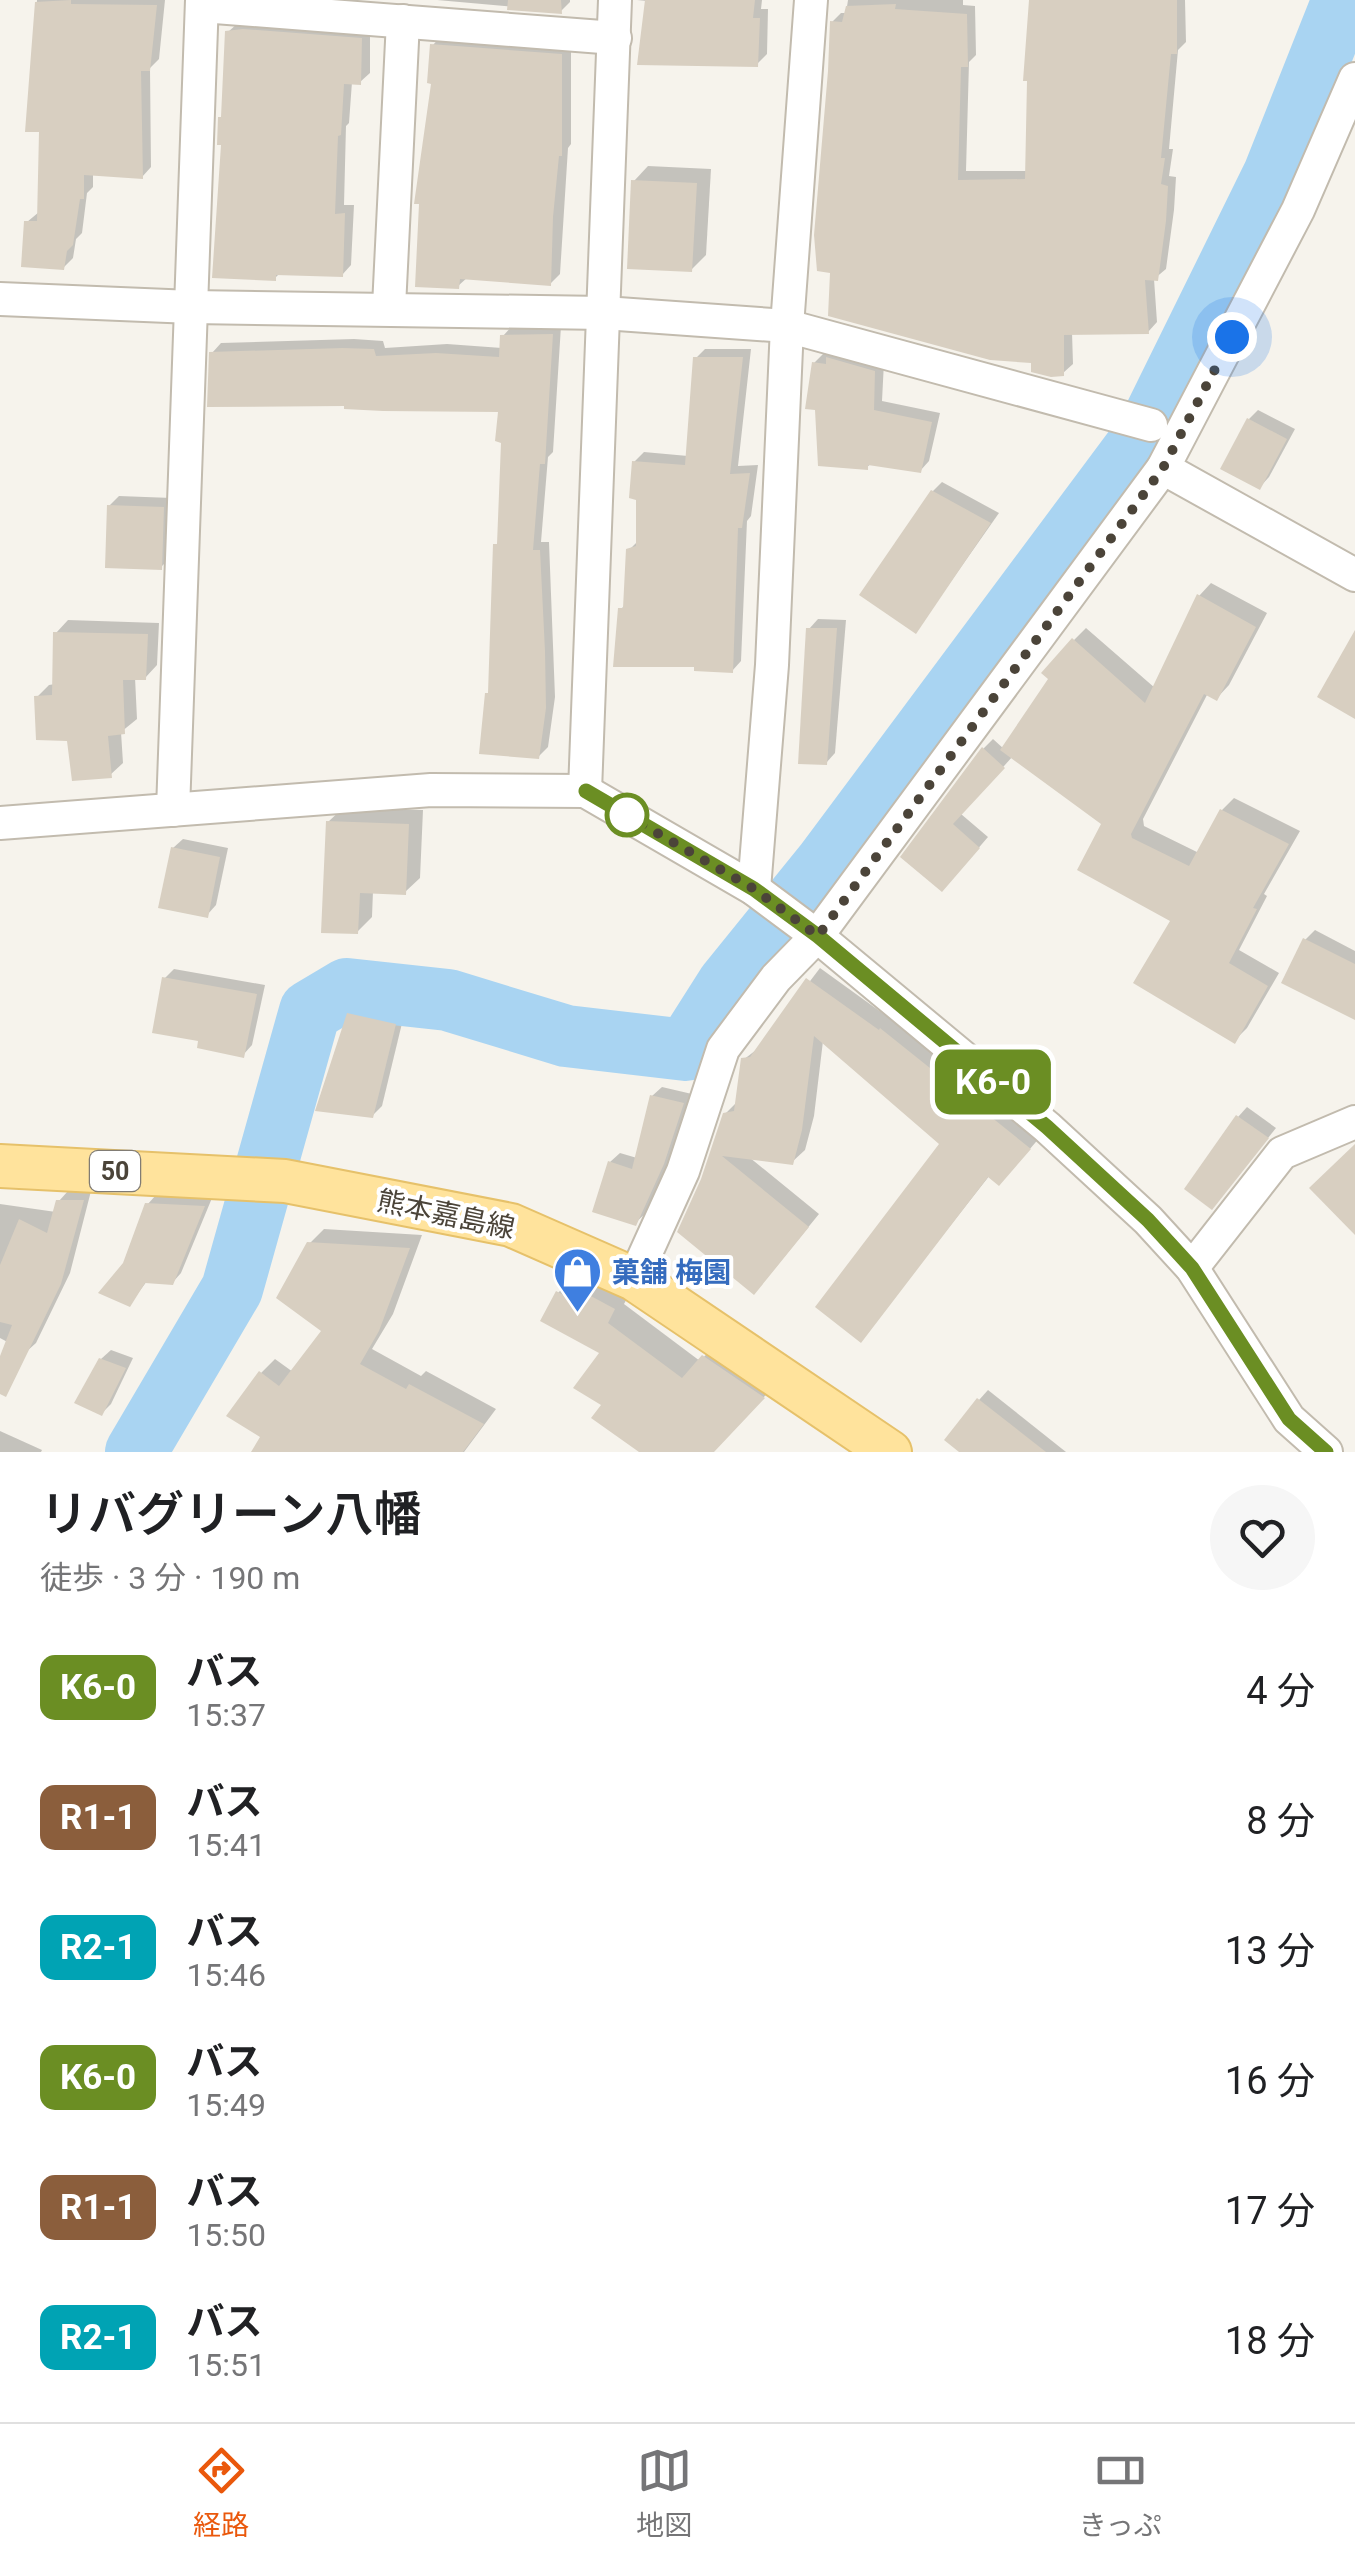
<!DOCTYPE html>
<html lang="ja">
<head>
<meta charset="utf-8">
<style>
  body { margin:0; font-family:Roboto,"Noto Sans JP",sans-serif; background:#f6f6f6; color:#202124; height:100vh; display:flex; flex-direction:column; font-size:38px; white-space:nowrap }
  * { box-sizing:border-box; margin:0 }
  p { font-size:32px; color:#757577 }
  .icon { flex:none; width:55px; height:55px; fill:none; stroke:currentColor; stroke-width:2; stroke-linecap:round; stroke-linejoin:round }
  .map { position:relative; height:1452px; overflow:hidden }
  .panel { display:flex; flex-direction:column; background:#fff; flex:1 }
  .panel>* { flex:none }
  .badge { padding:0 20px; border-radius:15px; font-size:35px; line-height:65px }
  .you { position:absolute; width:50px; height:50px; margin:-25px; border:8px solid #fff; border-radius:50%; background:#1a73e8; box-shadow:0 0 0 15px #1a73e833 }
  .map>.badge { position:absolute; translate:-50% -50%; box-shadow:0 0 0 5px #fff }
  .round { display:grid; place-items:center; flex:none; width:105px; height:105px; border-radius:52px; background:#f6f6f6 }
  .summary { display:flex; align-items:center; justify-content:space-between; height:170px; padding:0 40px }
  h1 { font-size:48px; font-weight:600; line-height:75px }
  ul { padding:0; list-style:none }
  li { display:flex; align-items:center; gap:30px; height:130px; padding:0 40px }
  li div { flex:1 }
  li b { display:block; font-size:38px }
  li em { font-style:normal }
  li .badge { min-width:110px; font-weight:700; text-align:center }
  .menu { display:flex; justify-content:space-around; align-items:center; height:140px; border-top:2px solid #e0e0e0; background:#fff; font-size:28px; color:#757577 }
  .menu a { display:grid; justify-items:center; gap:5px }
  .menu .on { color:#ea580c }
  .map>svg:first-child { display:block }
  .shadow { fill:#0003 }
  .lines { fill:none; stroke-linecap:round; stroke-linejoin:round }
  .river { stroke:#a9d4f2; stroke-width:62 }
  .building { fill:#d8cfc1 }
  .minor-casing { stroke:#c2bbae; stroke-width:36 }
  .major-casing { stroke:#e6c16a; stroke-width:46 }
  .minor { stroke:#fff; stroke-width:32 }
  .major { stroke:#ffe39c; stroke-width:42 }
  .line-casing { stroke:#fff; stroke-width:22 }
  .line { stroke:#6b8e23; stroke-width:15 }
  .walk { stroke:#4b4439; stroke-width:10; stroke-dasharray:0 18 }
  .stop-dot { fill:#fff; stroke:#6b8e23; stroke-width:5 }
  .labels { text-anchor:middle; stroke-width:8; stroke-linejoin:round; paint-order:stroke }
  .shield { fill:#fff; stroke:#817c74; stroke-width:2.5 }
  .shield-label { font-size:25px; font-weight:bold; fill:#4b4439 }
  .street-label { font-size:28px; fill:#4b4439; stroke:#fff }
  .shop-label { font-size:28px; font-weight:bold; fill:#366cbe; stroke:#fff; text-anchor:start }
</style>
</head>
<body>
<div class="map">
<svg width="1355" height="1452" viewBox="0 0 1355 1452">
  <rect width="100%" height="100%" fill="#f6f3ec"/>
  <g class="shadow">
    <polygon points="37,0 165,0 159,59 150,68 151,167 142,177 93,173 93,187 87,193 82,233 76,239 73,258 63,268 27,222 39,212 42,130 34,76"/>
    <polygon points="437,0 570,0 570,2 561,11"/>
    <polygon points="637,0 762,0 761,9 768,9 767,54 757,64 647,1"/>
    <polygon points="848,0 963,0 963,5 975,6 976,55 969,62 966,171 1028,171 1030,0 1185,0 1186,42 1178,50 1169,149 1173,149 1169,176 1176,177 1174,210 1166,269 1154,279 1157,322 1148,332 1072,332 1073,364 1063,373 1034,360 832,22 841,13 846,13"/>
    <polygon points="238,23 370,30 370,73 360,82 352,82 349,123 346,126 344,205 354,205 351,265 342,275 280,273 275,278 223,115 228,32"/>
    <polygon points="442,35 571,45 571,144 568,148 560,274 550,284 468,277 458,286 434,82 433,45"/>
    <polygon points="648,166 711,169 706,255 691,270 634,181"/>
    <polygon points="512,326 561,326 553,452 548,457 541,542 549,542 555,697 548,747 538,757 491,691 496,545 500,540 504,441 500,409 212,353 221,343 354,339 383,341 385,348 447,344 502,348 503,336"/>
    <polygon points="705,349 751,349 738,466 758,465 751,516 747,521 741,661 732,671 621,609 626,604 629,550 639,540 634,462 644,452 688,456 696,358"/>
    <polygon points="824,353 884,362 882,401 940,413 929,461 920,471 872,463 867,467 814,363"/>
    <polygon points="1258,410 1295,429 1269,477 1260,487 1249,419"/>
    <polygon points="942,482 999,513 916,631 933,491"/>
    <polygon points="119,496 172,498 170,558 161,567 109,506"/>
    <polygon points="1211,583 1267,613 1229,685 1217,698 1208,693 1143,819 1144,826 1199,853 1222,810 1234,798 1300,831 1264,894 1267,896 1239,950 1279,973 1247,1028 1234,1041 1174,920 1104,823 1013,756 961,814 988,837 951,880 904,856 984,748 993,739 1004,749 1074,640 1086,628 1155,688 1199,596"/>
    <polygon points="818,619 846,620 835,753 826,763 809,629"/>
    <polygon points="68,620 159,623 157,665 145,678 135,677 137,719 121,732 123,763 110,775 69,738 37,697 49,685 55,684 56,633"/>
    <polygon points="343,808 423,810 420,878 405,892 373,891 372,917 357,932 328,822"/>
    <polygon points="183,839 228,848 216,905 207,915 173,848"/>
    <polygon points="1315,930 1355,951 1355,1017 1305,940"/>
    <polygon points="820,968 892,1020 1041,1136 1011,1171 990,1175 861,1339 942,1144 823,1041 814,1116 805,1150 792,1162 749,1157 819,1214 766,1279 704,1180 725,1114 737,1102 743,1060 760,1047"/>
    <polygon points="174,969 265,985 252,1045 243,1055 201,1039 165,978"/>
    <polygon points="359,1005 404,1015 382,1106 372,1116 349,1015"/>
    <polygon points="662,1087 692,1094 673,1152 645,1214 635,1223 610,1162 620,1153 637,1158 652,1096"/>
    <polygon points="1247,1107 1276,1128 1221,1197 1238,1117"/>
    <polygon points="68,1191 91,1191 70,1273 36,1343 26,1352 0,1338 0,1204 56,1212 59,1201"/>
    <polygon points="156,1195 212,1198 181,1273 172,1283 147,1281 130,1304 126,1264 147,1205"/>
    <polygon points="324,1229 422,1235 393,1314 372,1349 421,1376 426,1371 496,1409 464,1452 254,1452 264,1437 261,1373 275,1359 293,1372 325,1331 309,1244"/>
    <polygon points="575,1275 600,1288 609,1279 631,1291 624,1304 700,1361 721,1339 781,1379 712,1452 643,1452 605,1404 603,1352 558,1293"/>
    <polygon points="111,1350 133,1358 111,1404 102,1413 101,1359"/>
    <polygon points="988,1390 1066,1452 963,1452 979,1400"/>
    <polygon points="0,1431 42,1450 41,1452 0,1452"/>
  </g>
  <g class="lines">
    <polyline class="river" points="136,1452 232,1289 310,1011 347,989 448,1000 566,1036 686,1050 728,984 826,863 1147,432 1274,174 1343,0"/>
  </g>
  <g class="building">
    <polygon points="71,0 71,4 157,5 150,71 141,71 143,179 84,175 84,199 80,199 73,245 67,251 64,270 21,267 24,221 37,221 39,132 25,132 35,2"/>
    <polygon points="508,0 561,0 562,14 507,10"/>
    <polygon points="645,0 755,0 753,18 760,18 758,67 637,65"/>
    <polygon points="1029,0 1177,0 1177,54 1171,54 1161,158 1165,158 1161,184 1168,186 1166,221 1158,281 1145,280 1149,334 1064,335 1064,376 1051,377 1031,372 1031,363 990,360 828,316 830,273 817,271 814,235 828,71 830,21 842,22 846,6 896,4 895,9 967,14 968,67 961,67 958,180 1025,179 1027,81 1023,81"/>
    <polygon points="243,29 362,38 361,85 344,84 341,135 338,136 335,214 345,213 343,277 276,275 276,281 212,278 221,145 217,145 218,117 221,117 225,31"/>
    <polygon points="430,44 562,54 562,156 559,156 553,217 551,286 460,279 459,289 415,287 419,204 414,204 431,84 427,83"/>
    <polygon points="631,180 697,183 692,272 627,269"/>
    <polygon points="553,334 545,464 540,464 533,550 540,550 545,651 546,708 539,759 479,754 485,693 488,693 493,544 497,544 501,443 495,441 498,412 383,411 344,409 344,406 207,407 209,352 343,348 374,349 376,356 436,353 499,357 500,335"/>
    <polygon points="693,357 743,357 730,474 750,473 742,528 738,528 733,673 694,671 694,667 613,667 618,608 623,608 626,549 636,546 636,500 629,498 632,461 685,465"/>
    <polygon points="826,357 875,371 874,410 932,422 921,473 868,465 868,470 818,466 815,410 805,409 812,362 826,364"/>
    <polygon points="1247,418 1287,439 1260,490 1220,469"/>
    <polygon points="931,490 991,523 916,634 859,595"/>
    <polygon points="107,505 164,507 162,570 105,568"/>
    <polygon points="1197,594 1256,627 1217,701 1204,694 1131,834 1132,838 1189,866 1220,809 1289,844 1253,908 1257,909 1229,963 1268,986 1235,1044 1133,983 1170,921 1077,870 1101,824 1000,750 1048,679 1041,673 1072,638 1145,703"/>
    <polygon points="806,628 837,628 827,765 798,764"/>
    <polygon points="1355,630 1355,719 1317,697"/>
    <polygon points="53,632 148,634 146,680 123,680 125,734 108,736 112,778 72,781 67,741 36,740 34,696 52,695"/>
    <polygon points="982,747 1005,768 953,824 980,848 942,892 900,857"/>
    <polygon points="326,821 409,824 406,895 360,893 358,934 321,933"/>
    <polygon points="171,847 220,857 208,918 158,908"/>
    <polygon points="1303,938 1355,964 1355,1020 1281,983"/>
    <polygon points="162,977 257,994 244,1058 197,1048 198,1041 152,1033"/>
    <polygon points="806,978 879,1030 880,1028 1031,1149 999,1186 988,1177 861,1343 815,1307 939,1144 814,1036 802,1130 793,1165 722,1156 809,1227 754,1295 677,1232 701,1179 723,1113 734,1111 741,1058 750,1057"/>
    <polygon points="347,1013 396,1024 373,1118 315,1111"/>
    <polygon points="650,1095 684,1103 664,1164 636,1226 592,1212 608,1161 632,1169"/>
    <polygon points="1236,1115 1269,1138 1212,1210 1184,1189"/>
    <polygon points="1355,1144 1355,1235 1309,1188"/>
    <polygon points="56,1200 84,1200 61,1284 6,1397 0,1394 0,1356 12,1325 0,1322 0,1265 19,1219 47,1233"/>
    <polygon points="145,1203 205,1206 173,1285 145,1283 130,1307 98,1293 123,1263"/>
    <polygon points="307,1242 410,1248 379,1331 360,1364 406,1389 409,1384 484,1424 463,1452 251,1452 260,1437 226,1416 259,1371 279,1386 321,1331 276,1298"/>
    <polygon points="556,1291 584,1306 589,1295 615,1309 608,1323 682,1378 702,1355 765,1398 714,1452 639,1452 591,1418 601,1405 573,1388 599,1353 540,1321"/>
    <polygon points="99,1358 126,1368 102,1416 74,1403"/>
    <polygon points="977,1398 1046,1452 959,1452 944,1440"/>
  </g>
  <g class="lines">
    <defs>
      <g id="minor">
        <polyline points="202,6 615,38"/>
        <polyline points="0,299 192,307 604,313 787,326 1151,425"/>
        <polyline points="389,307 403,21"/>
        <polyline points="1163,468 1355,575"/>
        <polyline points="585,791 615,0"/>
        <polyline points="173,810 202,0"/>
        <polyline points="0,823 431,790 585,791 754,889 817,936 1047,1127 1148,1220 1192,1268 1289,1419 1326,1452"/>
        <polyline points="754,889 772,665 787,326 811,0"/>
        <polyline points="1192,1268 1282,1153 1355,1122"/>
        <polyline points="634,1279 683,1171 723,1049 776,978 817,936 1163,468 1298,210 1355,79"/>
      </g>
      <polyline id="major" points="0,1166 285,1181 511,1225 634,1279 890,1452"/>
    </defs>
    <use href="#minor" class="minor-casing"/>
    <use href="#major" class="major-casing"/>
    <use href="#minor" class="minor"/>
    <use href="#major" class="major"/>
  </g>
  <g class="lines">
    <defs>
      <polyline id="line" points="586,791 754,889 818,936 1047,1127 1148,1220 1192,1268 1289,1419 1326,1452"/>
    </defs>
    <use href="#line" class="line-casing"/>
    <use href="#line" class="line"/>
    <polyline class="walk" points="627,815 619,811 754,889 818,936 1163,468 1232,337"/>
  </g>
  <defs>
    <symbol id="shop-pin" viewBox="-11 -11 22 30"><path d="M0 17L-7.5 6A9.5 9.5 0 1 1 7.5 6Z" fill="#3f7fe0" stroke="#fff"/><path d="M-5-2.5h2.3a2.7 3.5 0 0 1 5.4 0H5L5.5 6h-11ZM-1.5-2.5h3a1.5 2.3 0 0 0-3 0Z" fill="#fff"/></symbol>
  </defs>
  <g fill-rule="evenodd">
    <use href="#shop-pin" x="550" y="1244" width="55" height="75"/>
  </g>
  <circle class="stop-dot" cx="627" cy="815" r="20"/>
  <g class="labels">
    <rect class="shield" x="90" y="1151" width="50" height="40" rx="8"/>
    <g class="shield-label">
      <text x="115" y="1180">50</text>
    </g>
    <g class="street-label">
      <text transform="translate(446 1214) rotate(12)" y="10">熊本嘉島線</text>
    </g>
    <g class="shop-label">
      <text x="612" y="1282">菓舗 梅園</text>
    </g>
  </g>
</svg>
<div class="you" style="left:1232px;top:337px"></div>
<b class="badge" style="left:993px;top:1082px;background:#6b8e23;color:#fff">K6-0</b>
</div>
<section class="panel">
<div class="summary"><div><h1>リバグリーン八幡</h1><p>徒歩 · 3 分 · 190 m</p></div><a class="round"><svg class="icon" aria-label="heart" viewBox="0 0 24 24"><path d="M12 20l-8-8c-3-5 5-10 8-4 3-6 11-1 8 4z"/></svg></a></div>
<ul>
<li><span class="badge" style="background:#6b8e23;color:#fff">K6-0</span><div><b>バス</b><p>15:37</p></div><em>4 分</em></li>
<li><span class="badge" style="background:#8b5e3c;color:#fff">R1-1</span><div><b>バス</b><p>15:41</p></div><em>8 分</em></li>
<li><span class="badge" style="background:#00a3b4;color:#fff">R2-1</span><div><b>バス</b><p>15:46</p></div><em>13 分</em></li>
<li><span class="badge" style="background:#6b8e23;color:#fff">K6-0</span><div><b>バス</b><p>15:49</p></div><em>16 分</em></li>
<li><span class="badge" style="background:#8b5e3c;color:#fff">R1-1</span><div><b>バス</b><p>15:50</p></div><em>17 分</em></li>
<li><span class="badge" style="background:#00a3b4;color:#fff">R2-1</span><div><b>バス</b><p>15:51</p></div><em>18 分</em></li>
</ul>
</section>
<nav class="menu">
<a class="on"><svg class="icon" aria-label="directions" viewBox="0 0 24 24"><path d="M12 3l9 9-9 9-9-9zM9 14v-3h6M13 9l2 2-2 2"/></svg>経路</a>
<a><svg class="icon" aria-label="map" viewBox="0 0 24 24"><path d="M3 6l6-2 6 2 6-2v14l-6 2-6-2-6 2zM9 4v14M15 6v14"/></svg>地図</a>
<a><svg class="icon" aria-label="tickets" viewBox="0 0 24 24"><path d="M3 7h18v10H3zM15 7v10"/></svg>きっぷ</a>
</nav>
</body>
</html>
